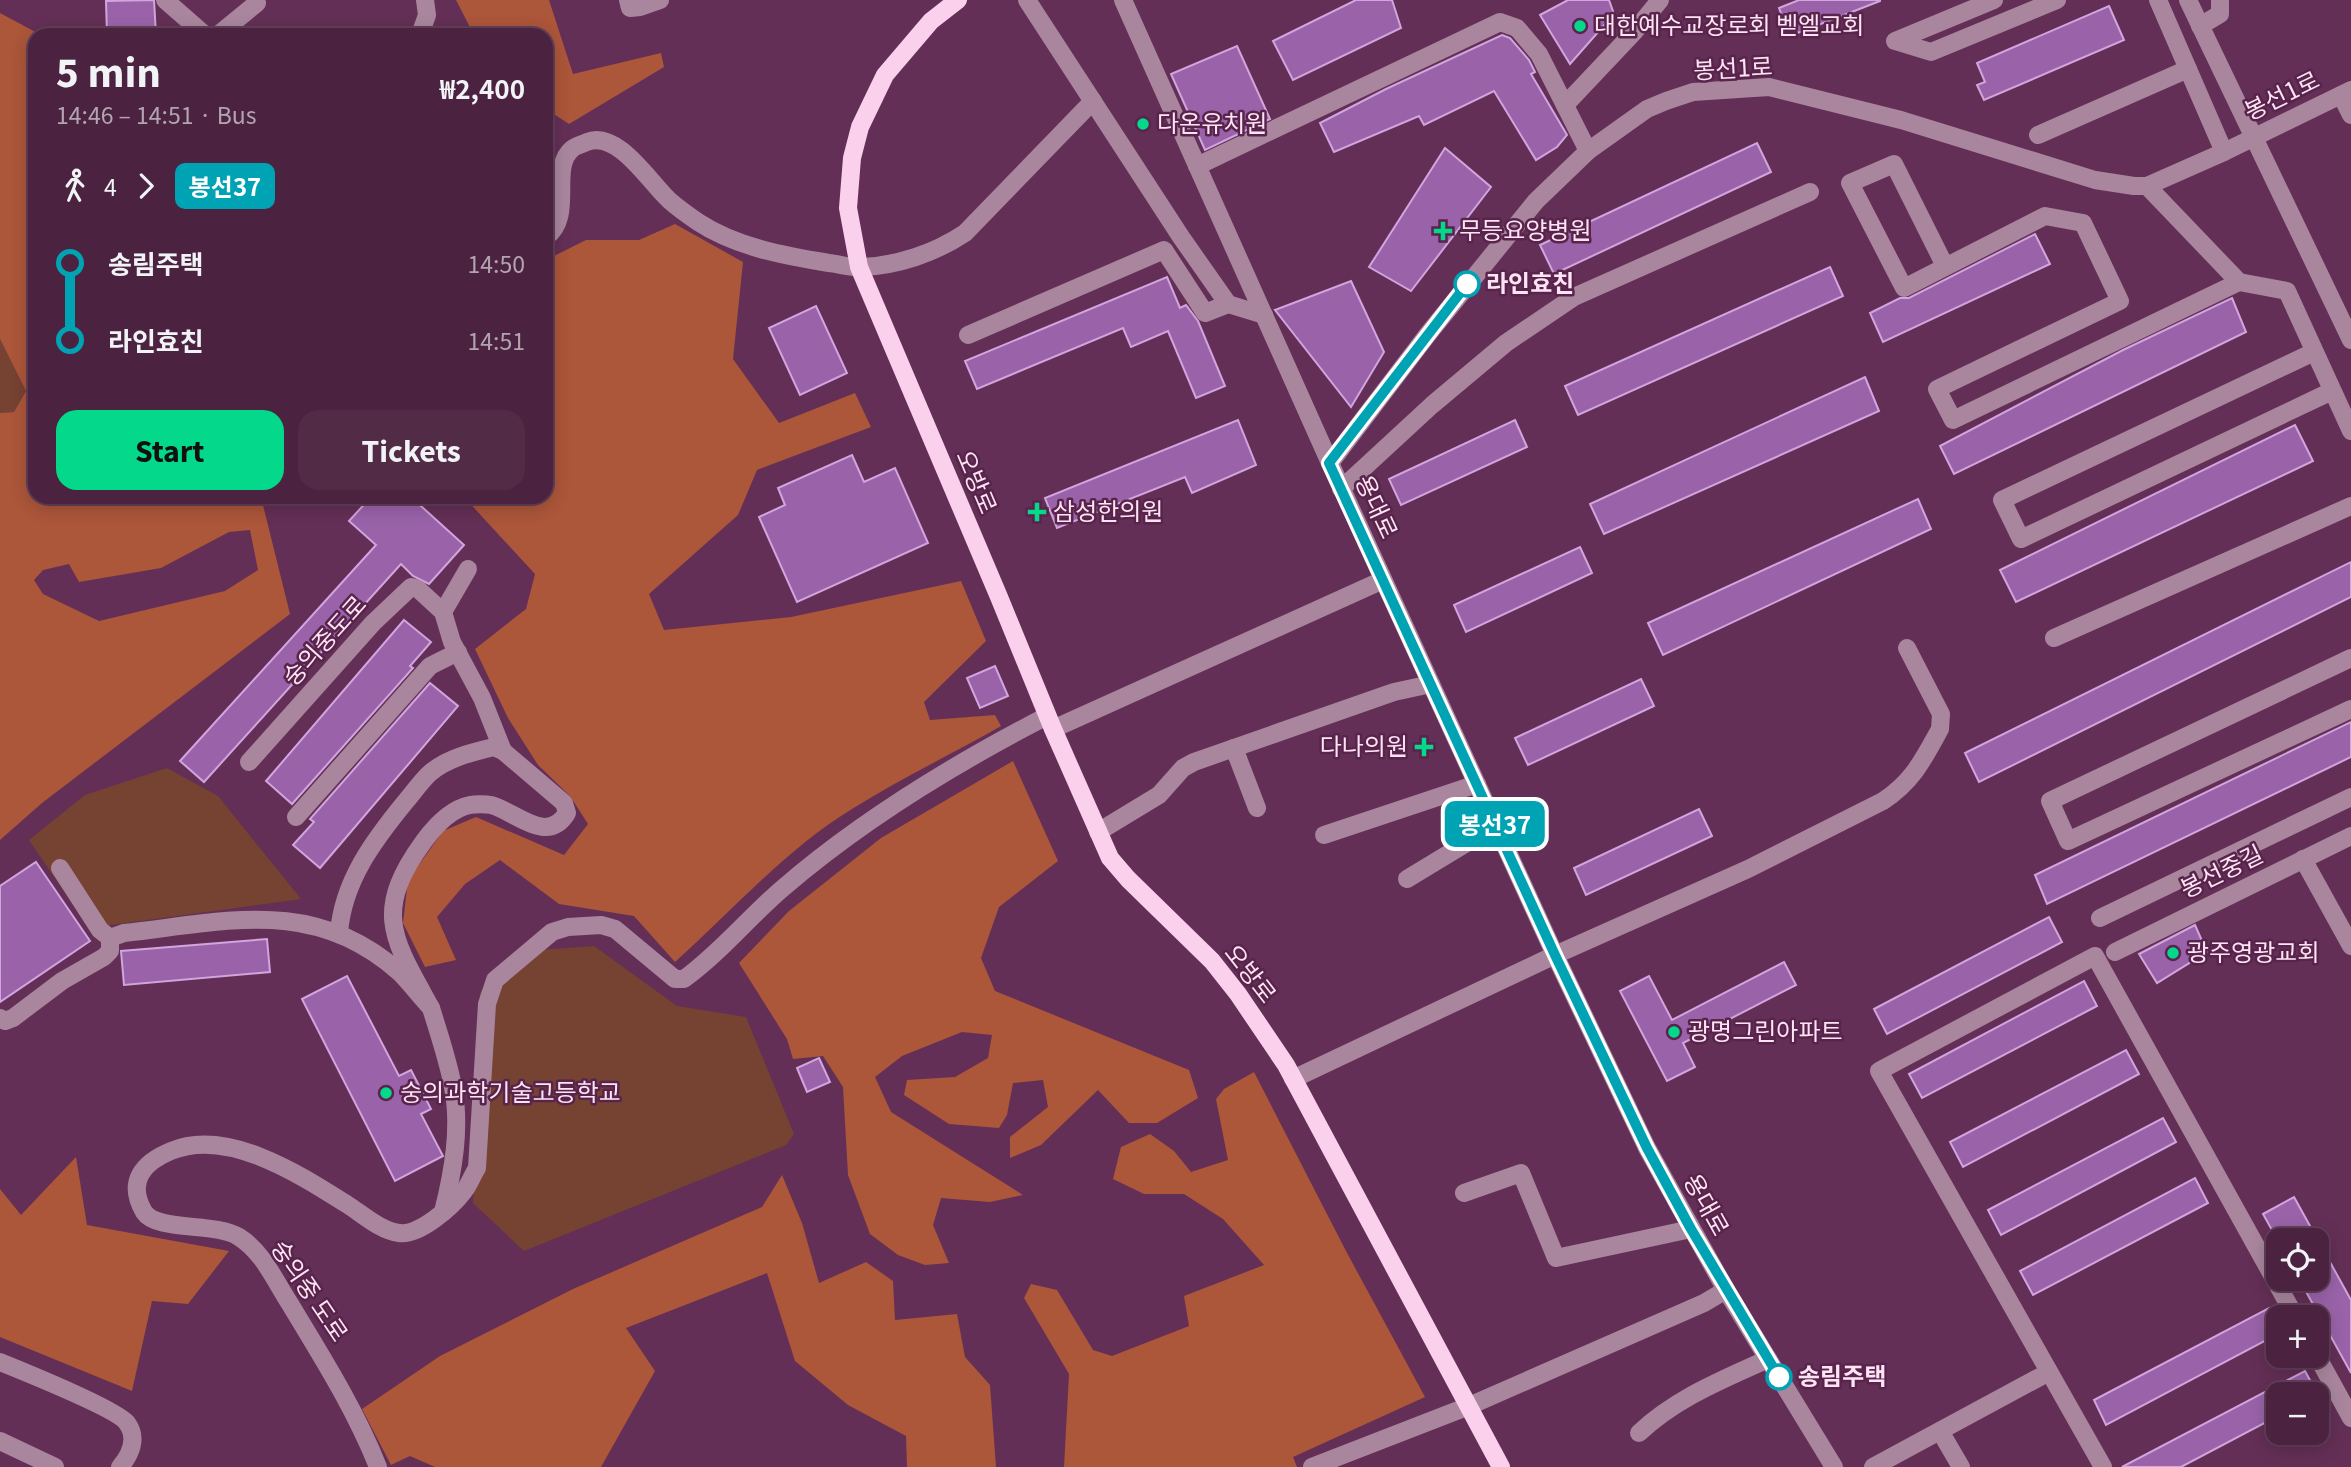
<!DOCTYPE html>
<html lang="en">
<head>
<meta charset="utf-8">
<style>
  body { margin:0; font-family:Georgia,"Noto Sans KR",serif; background:#522b47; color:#f1f3f6; height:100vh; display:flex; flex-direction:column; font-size:26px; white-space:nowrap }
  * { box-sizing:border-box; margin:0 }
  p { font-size:23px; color:#b2a4b1 }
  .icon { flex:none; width:38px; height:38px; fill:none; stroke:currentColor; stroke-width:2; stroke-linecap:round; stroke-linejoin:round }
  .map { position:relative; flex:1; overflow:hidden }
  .details { position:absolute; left:28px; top:28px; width:525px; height:476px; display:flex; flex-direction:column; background:#4b2340; border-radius:21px; box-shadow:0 4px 18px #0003,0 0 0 2px #624059 }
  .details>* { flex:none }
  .badge { padding:0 14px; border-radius:10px; font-size:24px; line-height:46px }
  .buttons { position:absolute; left:2266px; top:1228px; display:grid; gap:14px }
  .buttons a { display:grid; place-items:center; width:63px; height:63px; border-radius:14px; background:#4b2340; box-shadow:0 4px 18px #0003,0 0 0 2px #624059; font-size:35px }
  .map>.badge { position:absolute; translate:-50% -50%; box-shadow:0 0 0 4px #fff }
  .legs { display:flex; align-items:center; gap:10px; height:77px; padding:0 28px; font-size:23px }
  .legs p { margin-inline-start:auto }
  .headline { display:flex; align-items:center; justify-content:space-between; height:119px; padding:0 28px }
  h1 { font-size:38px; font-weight:800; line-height:52px }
  .primary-button { display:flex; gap:14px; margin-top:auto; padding:14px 28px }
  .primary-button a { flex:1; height:80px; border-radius:21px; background:#04d98b; color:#111; font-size:28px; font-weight:800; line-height:80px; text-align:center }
  .primary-button a+a { background:#522b47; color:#f1f3f6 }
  ul { padding:0 28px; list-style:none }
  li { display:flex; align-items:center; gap:24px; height:77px; font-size:26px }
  li i { display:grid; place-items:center; width:10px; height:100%; margin:0 9px; background:currentColor }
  li i::after { content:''; width:18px; height:18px; margin:-9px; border:5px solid; border-radius:50%; background:#4b2340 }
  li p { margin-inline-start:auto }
  li:first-child i { background:linear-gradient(#0000 50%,currentColor 0) }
  li:last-child i { background:linear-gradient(currentColor 50%,#0000 0) }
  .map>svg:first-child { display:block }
  .green { fill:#764231 }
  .forest { fill:#ac563a; fill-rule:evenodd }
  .building { fill:#9a63a9; stroke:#d1a5de; stroke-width:2 }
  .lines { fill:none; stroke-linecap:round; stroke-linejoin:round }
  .minor { stroke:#a9869e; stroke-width:18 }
  .major { stroke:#fbd0ed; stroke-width:18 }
  .line-1-casing { stroke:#fff; stroke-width:16 }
  .line-1 { stroke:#00a3b4; stroke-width:10 }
  .poi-dot { fill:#04d98b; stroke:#58244b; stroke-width:2.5 }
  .stop-1-dot { fill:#fff; stroke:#00a3b4; stroke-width:3.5 }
  .labels { text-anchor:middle; stroke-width:5; stroke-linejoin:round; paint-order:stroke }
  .poi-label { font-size:24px; fill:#fee3f4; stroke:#58244b; text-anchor:start }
  .street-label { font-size:24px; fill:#fee3f4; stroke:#58244b }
  .stop-label { font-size:24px; font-weight:bold; fill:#fee3f4; stroke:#58244b; text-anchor:start }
</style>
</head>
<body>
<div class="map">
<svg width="2351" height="1467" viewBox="0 0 2351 1467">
  <rect width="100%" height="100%" fill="#642f56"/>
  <g class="green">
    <polygon points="0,339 26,391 14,412 0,413"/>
    <polygon points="167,768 218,796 301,899 89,928 29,840 85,795"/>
    <polygon points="594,946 677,1006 746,1017 794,1134 786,1145 524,1251 473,1203 480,992 538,950"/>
  </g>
  <g class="forest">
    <polygon points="456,0 549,0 573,74 661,53 664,67 569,124 546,109 546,35 474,35"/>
    <path d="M0 13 41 35H35V497H261L290 614 42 803 0 840V413L14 412 26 391 0 339ZM250 530 258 570 225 591 99 621 43 594 34 580 43 570 69 564 79 582 161 568 229 532Z"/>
    <path d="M675 224 743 262 733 359 779 423 855 393 871 427 757 470 738 515 649 594 664 630 791 617 961 581 986 641 924 702 930 720 995 715 1001 726C952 754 900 779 852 809 785 850 733 910 675 962L634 916 559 904 500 860 465 884 437 917 456 960 425 967 403 923 408 880 443 831 476 817 564 855 588 824 570 796 538 765 508 718 475 649 526 609 535 574 464 497H546V260L586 240H639Z"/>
    <polygon points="1013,761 1058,861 999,907 981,958 995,991 1189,1070 1198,1098 1157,1123 1129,1123 1098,1090 1041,1145 1010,1158 1010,1137 1048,1107 1043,1080 1013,1083 1007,1115 999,1128 949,1124 904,1095 907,1080 955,1077 988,1058 992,1035 962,1032 902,1056 875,1077 891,1112 1023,1195 990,1202 941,1198 933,1225 949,1263 925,1265 898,1255 870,1234 848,1175 843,1087 823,1056 793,1059 787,1039 739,963 789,911 881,838"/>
    <polygon points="1254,1072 1346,1251 1425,1397 1293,1457 1297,1467 1064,1467 1069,1374 1024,1298 1031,1284 1057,1290 1093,1350 1112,1356 1189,1326 1184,1296 1264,1265 1223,1219 1184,1194 1144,1194 1113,1179 1121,1147 1150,1134 1174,1151 1191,1172 1228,1160 1216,1099 1224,1089"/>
    <polygon points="76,1157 87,1225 229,1251 188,1304 152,1301 132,1391 0,1337 0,1189 21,1215"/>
    <polygon points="782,1175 802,1223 819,1283 866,1262 893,1281 895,1320 957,1314 965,1357 990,1385 996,1467 907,1467 906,1436 848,1405 795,1361 767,1273 626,1328 655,1371 601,1467 435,1467 410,1456 391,1465 362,1409 440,1356 573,1289 762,1207"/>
  </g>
  <g class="building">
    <polygon points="154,0 156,35 107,35 106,1"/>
    <polygon points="1356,0 1392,0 1401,28 1293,80 1273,41"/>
    <polygon points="1568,0 1609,0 1614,14 1570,64 1540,15"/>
    <polygon points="1799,0 1880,0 1880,1 1790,36 1779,8"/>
    <polygon points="2109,6 2124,40 1984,100 1977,85 1985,82 1977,63"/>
    <polygon points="1502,35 1510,38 1529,60 1535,72 1531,74 1567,135 1557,147 1536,160 1494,91 1424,125 1419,116 1334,152 1320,123 1386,89"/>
    <polygon points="1237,46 1270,119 1205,150 1171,74"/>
    <polygon points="1757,143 1771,172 1554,274 1540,245"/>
    <polygon points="1445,148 1491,187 1411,291 1369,267"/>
    <polygon points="2035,234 2050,264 1883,342 1870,313 1900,298 1909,298"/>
    <polygon points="1830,267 1843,296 1578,415 1565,386"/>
    <polygon points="1167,277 1180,308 1186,305 1198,321 1225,386 1196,398 1168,331 1131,347 1123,328 977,389 965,361"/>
    <polygon points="1351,281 1384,352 1351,407 1275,310"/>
    <polygon points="2232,298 2246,332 1954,474 1940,446 2123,350"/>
    <polygon points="816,306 847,373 800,395 769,328"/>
    <polygon points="1865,377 1879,411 1604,534 1590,504"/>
    <polygon points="1238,420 1256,465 1192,493 1185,477 1057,528 1045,498"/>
    <polygon points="1515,420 1527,447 1401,505 1389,479"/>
    <polygon points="2295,425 2313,461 2016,602 2000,570"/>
    <polygon points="852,455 864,482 895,468 928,543 797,602 759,517 785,505 778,488"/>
    <polygon points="371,497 411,497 464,545 429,584 413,576 401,564 204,782 180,761 376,545 349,521"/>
    <polygon points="1918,499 1931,529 1663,655 1648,623"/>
    <polygon points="1580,547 1592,573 1466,632 1454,605"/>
    <polygon points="2351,562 2351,597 1979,782 1965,753"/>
    <polygon points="404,620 431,642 410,666 413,668 292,804 266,781"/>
    <polygon points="995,666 1008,696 980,708 967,678"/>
    <polygon points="1641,679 1654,706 1528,765 1515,738"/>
    <polygon points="430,683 458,706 320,868 293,845 314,822 310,819"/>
    <polygon points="2351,722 2351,757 2047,904 2035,875"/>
    <polygon points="1699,809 1712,836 1586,895 1574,868"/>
    <polygon points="36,862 90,941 0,1002 0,886"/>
    <polygon points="2049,917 2062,942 1887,1034 1874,1009"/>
    <polygon points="2195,925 2207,952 2157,983 2139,954"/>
    <polygon points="267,939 270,972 124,985 121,951"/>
    <polygon points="1784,962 1796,985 1683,1043 1695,1067 1667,1081 1620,991 1649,976 1672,1020"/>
    <polygon points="347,976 399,1076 411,1070 431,1109 421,1114 443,1156 395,1181 302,999"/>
    <polygon points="2084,981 2097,1006 1922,1098 1909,1074"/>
    <polygon points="2126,1050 2139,1074 1963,1167 1950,1142"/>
    <polygon points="819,1058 830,1082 807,1092 797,1068"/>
    <polygon points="2163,1118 2176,1142 2001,1235 1988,1210"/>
    <polygon points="2195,1178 2208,1203 2033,1295 2020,1271"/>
    <polygon points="2294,1197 2351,1300 2351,1373 2299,1279 2317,1279 2317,1241 2278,1241 2263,1214"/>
    <polygon points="2269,1308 2278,1327 2278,1334 2106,1425 2094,1400"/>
    <polygon points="2305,1371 2318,1395 2278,1395 2278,1416 2181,1467 2122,1467"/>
  </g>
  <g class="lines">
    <g class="minor">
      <polyline points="165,0 205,35"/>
      <polyline points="628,0 630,8 640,7 660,0"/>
      <polyline points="1027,0 1181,237 1228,304 1264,315"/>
      <polyline points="1123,0 1330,463 1555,955 1647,1148 1726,1290 1834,1467"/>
      <polyline points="1994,0 1895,41 1931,52 2057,0"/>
      <polyline points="2158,0 2224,152"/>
      <polyline points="2188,0 2351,340"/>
      <polyline points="2200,26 2220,14 2220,0"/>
      <polyline points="218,35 257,3"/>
      <polyline points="420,35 427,15 425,0"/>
      <polyline points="2341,95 2351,115"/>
      <polyline points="1565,105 1634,32 1660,0"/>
      <polyline points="2038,135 2188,69"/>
      <polyline points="1197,166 1500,22 1517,28 1539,54 1588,151"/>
      <path d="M546 237C575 216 549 168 572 149 575 146 583 144 587 142 616 130 647 178 665 196 674 206 687 214 698 222 736 247 785 256 829 263 839 264 850 268 861 267 897 266 935 253 965 233L1093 101"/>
      <polyline points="1945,266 1894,164 1850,183 1904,288 2045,216 2083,223 2120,301 1937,389 1953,420 2239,282 2147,186"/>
      <polyline points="2239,282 2287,291 2351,431"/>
      <polyline points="968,335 1164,250 1205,313 1228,304"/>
      <polyline points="2314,352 2002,500 2021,539 2332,391"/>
      <polyline points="1330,463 1428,334 1536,201 1588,151 1647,109 1666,101 1693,92 1769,87 1901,120 2095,180 2134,186 2147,186 2224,152 2351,90"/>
      <polyline points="1341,489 1432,405 1506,343 1574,297 1810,192"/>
      <polyline points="443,612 468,569"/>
      <polyline points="2054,638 2351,506"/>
      <polyline points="2351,658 2050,801 2068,841 2351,709"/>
      <polyline points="1053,729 1383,580"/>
      <polyline points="1234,748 1257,808"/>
      <polyline points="249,762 373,623 411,587 418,589 443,612 452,642 482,698 503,751"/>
      <polyline points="296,817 430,666 458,652"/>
      <polyline points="1098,832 1159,795 1183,768 1194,762 1394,692 1431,684"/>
      <polyline points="1324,835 1477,784"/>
      <polyline points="2303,859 2351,946"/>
      <polyline points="60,868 100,930 110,938"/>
      <polyline points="1407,879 1496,825"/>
      <polyline points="2100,918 2351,797"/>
      <polyline points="2115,952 2351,836"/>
      <path d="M431 1008C439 1034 448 1060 453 1087 461 1128 453 1172 443 1212"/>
      <path d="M0 1018 5 1021 13 1018 62 981 104 957 110 951V938L124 933C225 922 314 896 399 972 410 983 420 996 431 1008 393 939 372 912 424 841 435 826 450 809 470 805 475 804 486 804 491 805 515 811 547 846 567 813L564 803 503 751 494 747C473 752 447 758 430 773 421 781 414 792 406 801 374 840 343 881 339 933"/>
      <path d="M1293 1079 1555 955 1748 869 1883 801C1913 781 1923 760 1940 729L1941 714 1907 648"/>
      <polyline points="1464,1193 1521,1173 1556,1258 1691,1229"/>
      <polyline points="2317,1356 2351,1418"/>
      <path d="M0 1362C22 1371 117 1409 127 1423 138 1438 131 1454 120 1467"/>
      <polyline points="1940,1431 1961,1467"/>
      <path d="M1639 1433C1676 1398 1722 1380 1768 1359"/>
      <polyline points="0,1441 55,1467"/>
      <path d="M378 1467C355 1409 322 1357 290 1304 275 1281 263 1252 239 1237 216 1222 157 1232 144 1212 126 1181 144 1162 171 1151 228 1127 302 1176 348 1205 362 1214 381 1231 399 1233 419 1236 452 1207 464 1191 469 1185 472 1176 477 1168L487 1004 495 980 552 932 568 927 601 925 615 929 675 979H684C720 953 749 917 783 888 863 819 954 764 1047 716"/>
      <polyline points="1312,1467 1469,1406 1704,1303 1726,1290"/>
      <polyline points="1873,1467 2049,1372"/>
      <polyline points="2103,1467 1879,1071 2095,956 2296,1318"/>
    </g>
    <polyline class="major" points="958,0 931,21 885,75 860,127 852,158 848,208 859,267 999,597 1053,729 1110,858 1128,879 1212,961 1238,994 1286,1065 1501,1467"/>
  </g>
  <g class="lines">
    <defs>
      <polyline id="line-1" points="1467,284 1329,463 1555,955 1647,1148 1691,1229 1779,1377"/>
    </defs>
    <use href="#line-1" class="line-1-casing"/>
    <use href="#line-1" class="line-1"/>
  </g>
  <g class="poi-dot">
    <circle cx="1580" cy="26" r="7"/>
    <circle cx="1143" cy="124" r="7"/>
    <path d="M1439.5 220.5h7v7h7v7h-7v7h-7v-7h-7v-7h7z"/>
    <path d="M1033.5 501.5h7v7h7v7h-7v7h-7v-7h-7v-7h7z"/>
    <path d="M1420.5 736.5h7v7h7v7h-7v7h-7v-7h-7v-7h7z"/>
    <circle cx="2173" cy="953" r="7"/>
    <circle cx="1674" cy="1032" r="7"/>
    <circle cx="386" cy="1093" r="7"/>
  </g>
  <g class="stop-1-dot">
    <circle cx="1467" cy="284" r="12"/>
    <circle cx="1779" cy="1377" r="12"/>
  </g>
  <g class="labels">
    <g class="poi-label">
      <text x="1594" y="34">대한예수교장로회 벧엘교회</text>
      <text x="1157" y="132">다온유치원</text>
      <text x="1459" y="239">무등요양병원</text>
      <text x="1053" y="520">삼성한의원</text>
      <text x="1408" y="755" text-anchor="end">다나의원</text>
      <text x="2187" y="961">광주영광교회</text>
      <text x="1688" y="1040">광명그린아파트</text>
      <text x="400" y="1101">숭의과학기술고등학교</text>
    </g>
    <g class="street-label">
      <text transform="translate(1733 69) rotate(-3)" y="8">봉선1로</text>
      <text transform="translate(2282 96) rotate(-26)" y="8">봉선1로</text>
      <text transform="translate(976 482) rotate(67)" y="8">오방로</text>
      <text transform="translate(1376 507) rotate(65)" y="8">용대로</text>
      <text transform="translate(325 641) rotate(-48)" y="8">숭의중도로</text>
      <text transform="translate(2222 872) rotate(-26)" y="8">봉선중길</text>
      <text transform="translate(1250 974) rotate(52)" y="8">오방로</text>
      <text transform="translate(1706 1205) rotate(61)" y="8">용대로</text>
      <text transform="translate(309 1291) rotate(56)" y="8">숭의중 도로</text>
    </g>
    <g class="stop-label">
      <text x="1486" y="292">라인효친</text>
      <text x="1798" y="1385">송림주택</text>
    </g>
  </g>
</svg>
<div class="buttons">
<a><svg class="icon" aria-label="locate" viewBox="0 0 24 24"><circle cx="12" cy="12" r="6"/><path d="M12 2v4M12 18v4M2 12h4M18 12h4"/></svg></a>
<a>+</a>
<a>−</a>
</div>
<b class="badge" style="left:1495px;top:824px;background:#00a3b4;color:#fff">봉선37</b>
<section class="details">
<div class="headline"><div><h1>5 min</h1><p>14:46 – 14:51 · Bus</p></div><b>₩2,400</b></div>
<div class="legs"><svg class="icon" aria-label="walk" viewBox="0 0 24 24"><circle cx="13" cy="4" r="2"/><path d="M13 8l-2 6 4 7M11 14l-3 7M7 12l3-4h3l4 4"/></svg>4<svg class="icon" aria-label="forward" viewBox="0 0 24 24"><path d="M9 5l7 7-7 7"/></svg><b class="badge" style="background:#00a3b4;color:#fff">봉선37</b></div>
<ul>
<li><i style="color:#00a3b4"></i><b>송림주택</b><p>14:50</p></li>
<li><i style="color:#00a3b4"></i><b>라인효친</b><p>14:51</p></li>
</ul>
<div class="primary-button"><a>Start</a><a>Tickets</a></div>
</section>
</div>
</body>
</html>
